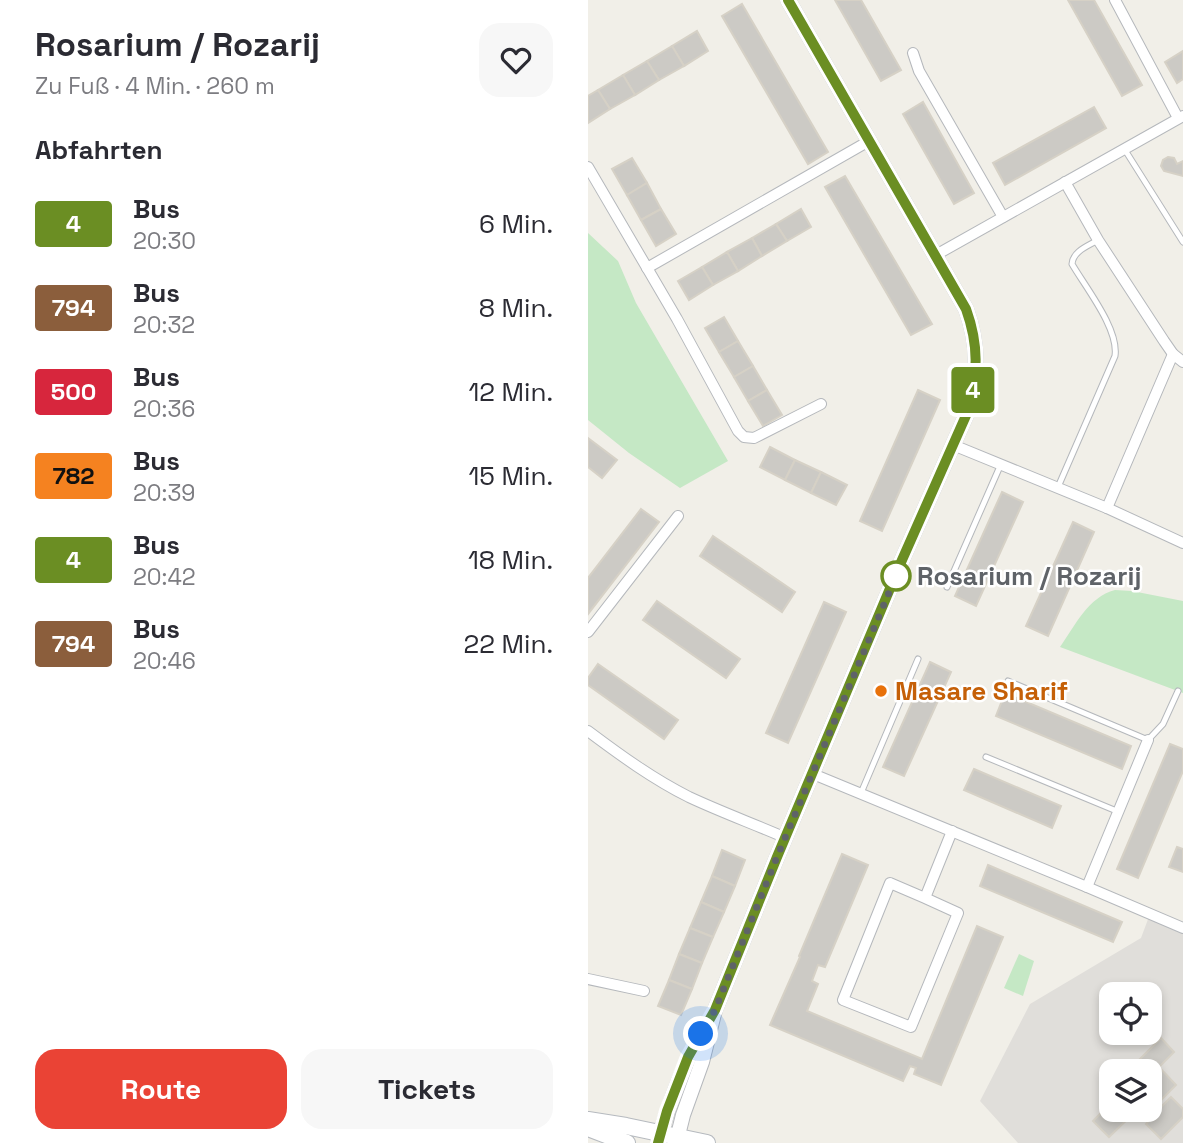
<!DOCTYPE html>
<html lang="de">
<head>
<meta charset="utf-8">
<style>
  body { margin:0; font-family:"Space Grotesk",sans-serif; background:#f7f7f7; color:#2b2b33; height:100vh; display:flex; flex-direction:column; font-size:26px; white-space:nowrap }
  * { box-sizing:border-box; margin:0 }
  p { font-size:23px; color:#7c7c81 }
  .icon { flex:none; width:38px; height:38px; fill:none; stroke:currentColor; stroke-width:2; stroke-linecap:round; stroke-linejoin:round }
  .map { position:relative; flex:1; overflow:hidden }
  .details { display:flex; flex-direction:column; background:#fff; width:588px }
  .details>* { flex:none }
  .badge { padding:0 14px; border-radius:5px; font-size:24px; line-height:46px }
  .controls { position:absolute; left:511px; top:982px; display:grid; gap:14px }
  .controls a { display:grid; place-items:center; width:63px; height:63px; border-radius:14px; background:#fff; box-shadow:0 4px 10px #0003; font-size:35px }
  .you { position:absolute; width:35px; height:35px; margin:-18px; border:5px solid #fff; border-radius:50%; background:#1a73e8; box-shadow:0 0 0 10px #1a73e833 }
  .map>.badge { position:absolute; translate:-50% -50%; box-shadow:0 0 0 4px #fff }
  h2 { padding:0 35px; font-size:26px; line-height:63px }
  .round { display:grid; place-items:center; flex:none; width:74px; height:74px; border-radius:21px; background:#f7f7f7 }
  .summary { display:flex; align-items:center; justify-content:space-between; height:119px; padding:0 35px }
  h1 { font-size:33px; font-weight:700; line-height:52px }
  .primary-button { display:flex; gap:14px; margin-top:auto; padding:14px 35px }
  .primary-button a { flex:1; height:80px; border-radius:21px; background:#ea4335; color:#fff; font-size:28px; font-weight:700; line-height:80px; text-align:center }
  .primary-button a+a { background:#f7f7f7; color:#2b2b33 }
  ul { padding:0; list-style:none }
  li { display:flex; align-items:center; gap:21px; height:84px; padding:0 35px }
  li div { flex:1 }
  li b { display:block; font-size:26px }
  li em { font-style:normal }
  li .badge { min-width:77px; font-weight:700; text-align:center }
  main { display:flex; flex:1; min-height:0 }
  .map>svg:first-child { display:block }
  .industrial { fill:#e0deda; fill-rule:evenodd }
  .green { fill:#c5e8c5 }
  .building { fill:#cccac5; stroke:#d6d1c6; stroke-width:2 }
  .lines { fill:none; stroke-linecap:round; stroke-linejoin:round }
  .service-casing { stroke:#b5b8bc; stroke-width:7 }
  .minor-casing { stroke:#b5b8bc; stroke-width:12 }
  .tertiary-casing { stroke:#b5b8bc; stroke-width:16 }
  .secondary-casing { stroke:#b6babf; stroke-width:18 }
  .service { stroke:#fff; stroke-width:5 }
  .minor { stroke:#fff; stroke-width:10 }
  .tertiary { stroke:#fff; stroke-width:14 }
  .secondary { stroke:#fff; stroke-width:16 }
  .line-casing { stroke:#fff; stroke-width:16 }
  .line { stroke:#6b8e23; stroke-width:10 }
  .walk { stroke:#5f6368; stroke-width:7; stroke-dasharray:0 12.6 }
  .stop-dot { fill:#fff; stroke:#6b8e23; stroke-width:3.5 }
  .food-dot { fill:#e8710a; stroke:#fff; stroke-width:2.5 }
  .labels { text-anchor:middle; stroke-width:5; stroke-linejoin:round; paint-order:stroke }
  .stop-label { font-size:26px; font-weight:bold; fill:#5f6368; stroke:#fff; text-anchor:start }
  .food-label { font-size:26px; font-weight:bold; fill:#c56008; stroke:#fff; text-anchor:start }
</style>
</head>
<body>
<main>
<section class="details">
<div class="summary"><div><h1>Rosarium / Rozarij</h1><p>Zu Fuß · 4 Min. · 260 m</p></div><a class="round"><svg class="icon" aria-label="heart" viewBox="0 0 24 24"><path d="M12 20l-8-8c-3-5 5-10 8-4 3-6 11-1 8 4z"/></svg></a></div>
<h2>Abfahrten</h2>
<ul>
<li><span class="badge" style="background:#6b8e23;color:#fff">4</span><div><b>Bus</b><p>20:30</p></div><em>6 Min.</em></li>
<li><span class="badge" style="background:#8b5e3c;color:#fff">794</span><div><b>Bus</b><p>20:32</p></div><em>8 Min.</em></li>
<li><span class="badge" style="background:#d7263d;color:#fff">500</span><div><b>Bus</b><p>20:36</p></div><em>12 Min.</em></li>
<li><span class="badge" style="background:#f58220;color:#111">782</span><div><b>Bus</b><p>20:39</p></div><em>15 Min.</em></li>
<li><span class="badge" style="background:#6b8e23;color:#fff">4</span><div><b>Bus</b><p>20:42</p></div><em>18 Min.</em></li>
<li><span class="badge" style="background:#8b5e3c;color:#fff">794</span><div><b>Bus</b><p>20:46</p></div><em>22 Min.</em></li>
</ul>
<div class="primary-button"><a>Route</a><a>Tickets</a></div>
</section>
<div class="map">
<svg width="595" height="1143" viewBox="0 0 595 1143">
  <rect width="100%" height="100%" fill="#f1efe8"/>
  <path class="industrial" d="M562 914 595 929V1143H430L392 1101 442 1004 553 938ZM523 994H562V1032H523ZM523 1071H562V1110H523Z"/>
  <g class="green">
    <polygon points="0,233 30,261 48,303 140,461 92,488 41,453 0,420"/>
    <path d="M527 590 544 591 595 601V693L472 647C487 626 500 597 527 590Z"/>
    <polygon points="431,954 446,961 435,996 416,988"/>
  </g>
  <g class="building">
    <polygon points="247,0 273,0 313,70 293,81"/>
    <polygon points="480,0 506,0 554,85 534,96"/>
    <polygon points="154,4 240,152 220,164 134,16"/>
    <polygon points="109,31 120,51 96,66 84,46"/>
    <polygon points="84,46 96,66 71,80 59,61"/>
    <polygon points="595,51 595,79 589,83 577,62"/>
    <polygon points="59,61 71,80 47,95 35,75"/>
    <polygon points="35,75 47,95 22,109 10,90"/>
    <polygon points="10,90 22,109 0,123 0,96"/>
    <polygon points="335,102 386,193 366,204 315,114"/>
    <polygon points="506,107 518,128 417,185 405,163"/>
    <polygon points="580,157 586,158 589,164 595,161 595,176 576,171 573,166 575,160"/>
    <polygon points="44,158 59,183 39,195 24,169"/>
    <polygon points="257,176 344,324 323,335 237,187"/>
    <polygon points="59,183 73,209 53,220 39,195"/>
    <polygon points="73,209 88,234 68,246 53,220"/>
    <polygon points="213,209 223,227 199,241 188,224"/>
    <polygon points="188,224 199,241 174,256 164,238"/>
    <polygon points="164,238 174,256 150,271 139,252"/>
    <polygon points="139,252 150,271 125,285 114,267"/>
    <polygon points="114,267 125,285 101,300 90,281"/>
    <polygon points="136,317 150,341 131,352 117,328"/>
    <polygon points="150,341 165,366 146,377 131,352"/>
    <polygon points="165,366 179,390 160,401 146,377"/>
    <polygon points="179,390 194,415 175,426 160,401"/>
    <polygon points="330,390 352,400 294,531 272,521"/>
    <polygon points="0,438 29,460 14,478 0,467"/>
    <polygon points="182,447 207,460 197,480 172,467"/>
    <polygon points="207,460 233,472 223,493 197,480"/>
    <polygon points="233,472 259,485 248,505 223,493"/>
    <polygon points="414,492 435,502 388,606 367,596"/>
    <polygon points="53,509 71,522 0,614 0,578"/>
    <polygon points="485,522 506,532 460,636 438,626"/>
    <polygon points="125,536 207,592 194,612 112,556"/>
    <polygon points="69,601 152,659 138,678 55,620"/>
    <polygon points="236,602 258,612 200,743 178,733"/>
    <polygon points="342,662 363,672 316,776 295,767"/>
    <polygon points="10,664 90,720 76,739 0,685 0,678"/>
    <polygon points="417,693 543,746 534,769 408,716"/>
    <polygon points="582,744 595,749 595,771 550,878 529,869"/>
    <polygon points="386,769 473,806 464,828 376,790"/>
    <polygon points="589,847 595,849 595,872 581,867"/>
    <polygon points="134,850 157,860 147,886 124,876"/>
    <polygon points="254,854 280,865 237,967 230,965 224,981 230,984 219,1011 334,1059 389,926 415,937 353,1085 326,1074 328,1068 322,1066 315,1081 182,1025 212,957 211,956"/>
    <polygon points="400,865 534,922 525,942 392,886"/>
    <polygon points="124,876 147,886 136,912 113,902"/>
    <polygon points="113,902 136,912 125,937 102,928"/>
    <polygon points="102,928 125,937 114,963 91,954"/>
    <polygon points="91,954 114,963 104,989 81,980"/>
    <polygon points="81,980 104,989 93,1015 70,1006"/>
    <polygon points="573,1038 586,1052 571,1067 588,1085 574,1099 568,1093 562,1100 562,1071 548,1071 544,1067"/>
    <polygon points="583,1097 595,1109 595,1117 573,1139 558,1124 568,1113 562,1106 562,1100 571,1109"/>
    <polygon points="523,1103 523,1110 549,1110 521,1137 505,1121"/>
  </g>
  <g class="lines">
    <defs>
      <g id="service">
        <polyline points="537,150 595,242"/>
        <path d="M470 487 527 356C531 329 498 288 484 264 485 251 500 246 510 240"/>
        <polyline points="359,587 413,464"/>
        <polyline points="420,681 560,740 575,724 590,691"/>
        <polyline points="398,757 531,812"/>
        <polyline points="273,793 330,659"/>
      </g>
      <g id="minor">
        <polyline points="527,0 590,118"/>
        <polyline points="325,53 331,71 415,217"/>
        <polyline points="0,167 89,319 150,431 156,437 166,438 233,404"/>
        <polyline points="477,182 510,240 576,341 585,354 595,362"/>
        <polyline points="346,256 595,116"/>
        <polyline points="59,268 281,141"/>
        <polyline points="365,445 519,508 585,354"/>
        <polyline points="519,508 595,543"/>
        <polyline points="0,632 90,516"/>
        <path d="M0 731C32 755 65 779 101 797 133 812 166 824 198 838"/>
        <polyline points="225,774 499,887 595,928"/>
        <polyline points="499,887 560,740"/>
        <polyline points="337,898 370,913 323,1027 255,1000 302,883 337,898 364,831"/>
        <polyline points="0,979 56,991"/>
      </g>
      <g id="tertiary">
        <path d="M70 1143C81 1102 96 1063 118 1026"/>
        <path d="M88 1143 95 1115 114 1062 127 1010 189 857 314 560 380 411C390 374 391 345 378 309L200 0"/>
      </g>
      <g id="secondary">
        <polyline points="0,1120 38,1126 119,1143"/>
        <polyline points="0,1128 39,1143"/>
      </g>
    </defs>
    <use href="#service" class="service-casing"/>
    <use href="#minor" class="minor-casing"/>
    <use href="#tertiary" class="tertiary-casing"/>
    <use href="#secondary" class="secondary-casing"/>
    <use href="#service" class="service"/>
    <use href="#minor" class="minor"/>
    <use href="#tertiary" class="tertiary"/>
    <use href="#secondary" class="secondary"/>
  </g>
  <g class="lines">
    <defs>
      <path id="line" d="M70 1143 79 1111 100 1057 127 1010 189 857 314 560 380 411C390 374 391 345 378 309L200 0"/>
    </defs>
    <use href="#line" class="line-casing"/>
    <use href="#line" class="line"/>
    <polyline class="walk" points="113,1034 127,1010 189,857 308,576"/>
  </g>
  <circle class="stop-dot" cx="308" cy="576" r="14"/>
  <circle class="food-dot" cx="293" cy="691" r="7"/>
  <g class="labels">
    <g class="stop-label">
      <text x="329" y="585">Rosarium / Rozarij</text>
    </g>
    <g class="food-label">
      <text x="307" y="700">Masare Sharif</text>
    </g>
  </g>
</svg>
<div class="controls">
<a><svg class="icon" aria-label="locate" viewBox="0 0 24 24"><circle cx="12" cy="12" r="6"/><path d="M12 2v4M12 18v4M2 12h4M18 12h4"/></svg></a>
<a><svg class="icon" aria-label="layers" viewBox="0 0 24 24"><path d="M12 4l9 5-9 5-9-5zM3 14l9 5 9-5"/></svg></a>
</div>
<div class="you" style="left:113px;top:1034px"></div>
<b class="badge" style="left:385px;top:390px;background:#6b8e23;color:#fff">4</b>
</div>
</main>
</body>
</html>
